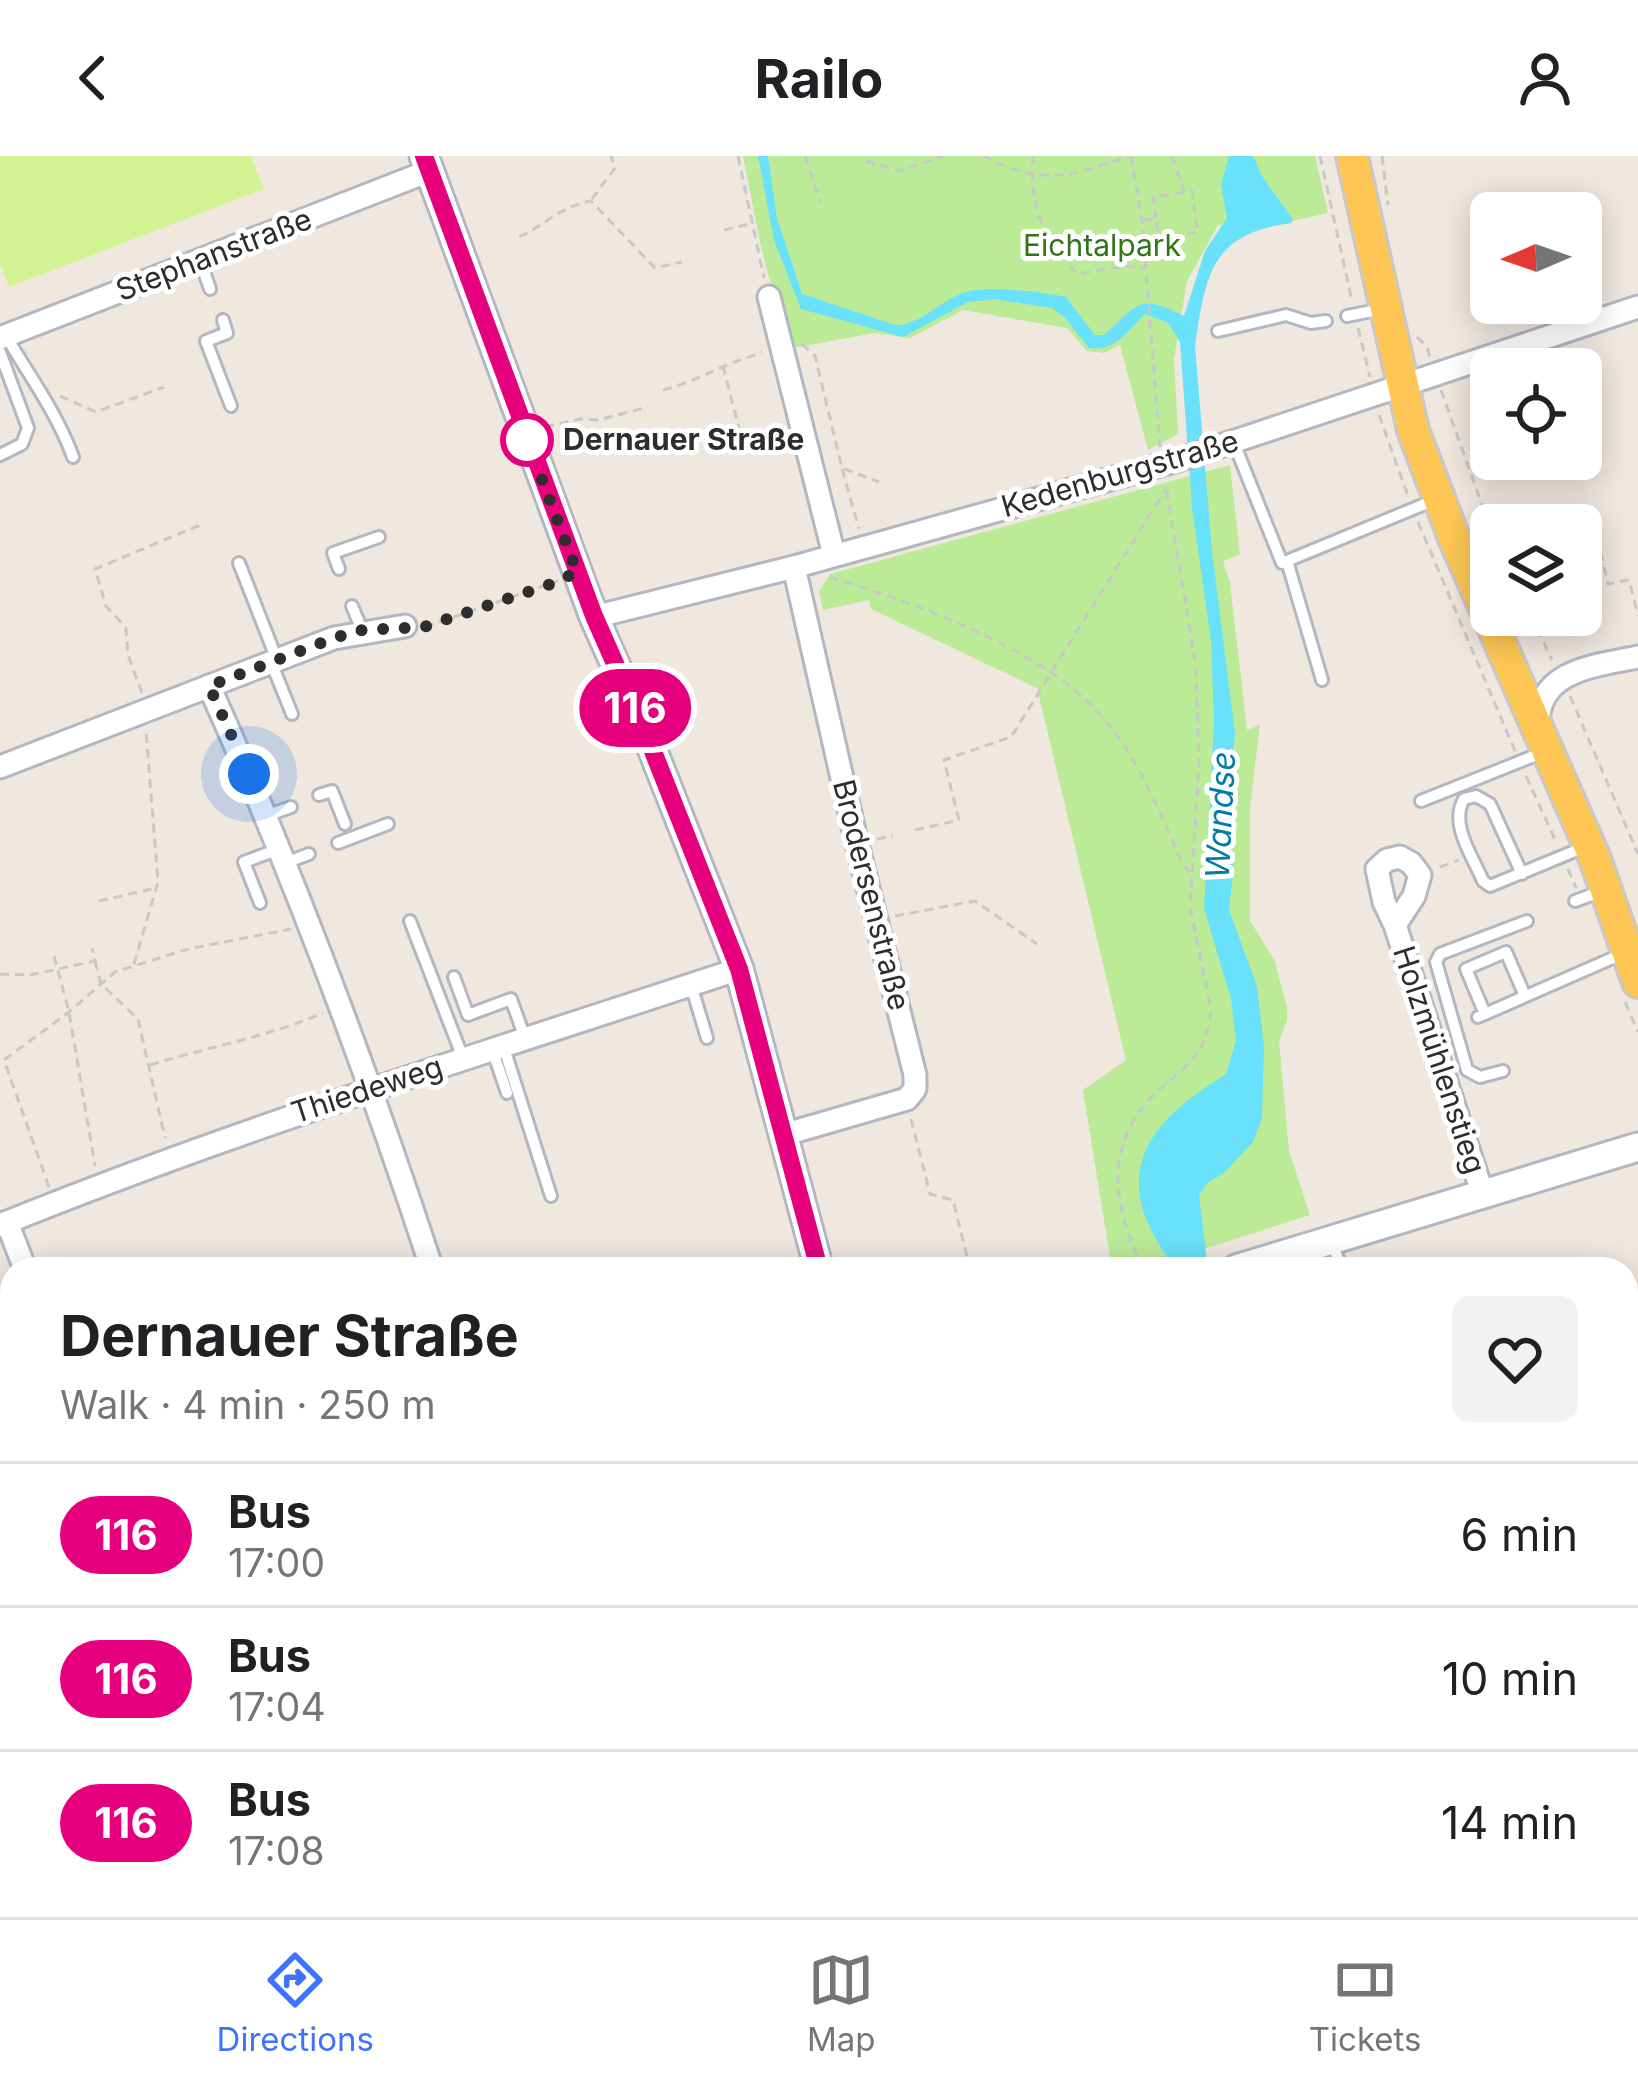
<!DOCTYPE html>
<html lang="en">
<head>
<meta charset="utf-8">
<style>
  body { margin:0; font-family:Inter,sans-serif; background:#f2f2f2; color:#202124; height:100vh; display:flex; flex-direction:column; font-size:45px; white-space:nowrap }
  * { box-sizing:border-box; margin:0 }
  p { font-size:39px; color:#757577 }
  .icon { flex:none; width:66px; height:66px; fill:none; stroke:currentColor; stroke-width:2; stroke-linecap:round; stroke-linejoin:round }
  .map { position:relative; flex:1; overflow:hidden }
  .panel { position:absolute; left:0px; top:1101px; width:1638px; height:660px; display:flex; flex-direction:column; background:#fff; border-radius:36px 36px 0 0; box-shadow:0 6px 30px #0003 }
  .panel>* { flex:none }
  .badge { padding:0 24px; border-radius:39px; font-size:42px; line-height:78px }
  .needle { width:78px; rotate:268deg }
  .buttons { position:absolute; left:1470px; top:36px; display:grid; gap:24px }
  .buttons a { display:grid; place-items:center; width:132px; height:132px; border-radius:18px; background:#fff; box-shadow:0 6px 30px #0003; font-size:60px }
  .you { position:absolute; width:60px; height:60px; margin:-30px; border:9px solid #fff; border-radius:50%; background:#1a73e8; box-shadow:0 0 0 18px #1a73e833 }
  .map>.badge { position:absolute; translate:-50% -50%; box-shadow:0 0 0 6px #fff }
  .round { display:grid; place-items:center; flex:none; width:126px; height:126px; border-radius:18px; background:#f2f2f2 }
  .overview { display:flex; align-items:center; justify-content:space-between; height:204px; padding:0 60px }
  h1 { font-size:57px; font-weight:700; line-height:90px }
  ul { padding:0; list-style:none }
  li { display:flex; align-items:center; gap:36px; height:144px; padding:0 60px; border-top:3px solid #e0e0e0 }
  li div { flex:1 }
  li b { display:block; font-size:45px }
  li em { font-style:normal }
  li .badge { min-width:132px; font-weight:700; text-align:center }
  header { display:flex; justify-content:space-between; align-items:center; height:156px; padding:0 60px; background:#fff; font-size:54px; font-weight:700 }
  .dock { display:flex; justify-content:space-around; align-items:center; height:168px; border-top:3px solid #e0e0e0; background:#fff; font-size:33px; color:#757577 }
  .dock a { display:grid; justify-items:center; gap:6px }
  .dock .current { color:#3d73ff }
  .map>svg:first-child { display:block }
  .green { fill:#bbeb97 }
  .pitch { fill:#d3f392 }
  .water { fill:#69e1fa }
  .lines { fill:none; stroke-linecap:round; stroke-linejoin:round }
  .lane-casing { stroke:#b3b7c2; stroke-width:16 }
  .street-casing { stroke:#b3b7c2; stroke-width:27 }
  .secondary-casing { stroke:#b3b7c2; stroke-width:33 }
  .primary-casing { stroke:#c8c8c8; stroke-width:36 }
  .path { stroke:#c8c8c8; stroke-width:3; stroke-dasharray:9 6; stroke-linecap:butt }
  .lane { stroke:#fff; stroke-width:10 }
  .street { stroke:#fff; stroke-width:21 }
  .secondary { stroke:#fff; stroke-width:27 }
  .primary { stroke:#fec755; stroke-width:30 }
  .line-casing { stroke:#fff; stroke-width:27 }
  .line { stroke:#e6007e; stroke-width:18 }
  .walk { stroke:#2d2d2d; stroke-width:12; stroke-dasharray:0 21.6 }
  .stop-dot { fill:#fff; stroke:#e6007e; stroke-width:6 }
  .labels { text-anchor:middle; stroke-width:10; stroke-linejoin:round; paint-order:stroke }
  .park-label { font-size:30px; fill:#317414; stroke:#fff }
  .street-label { font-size:30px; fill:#2d2d2d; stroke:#fff }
  .stop-label { font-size:30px; font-weight:bold; fill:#2d2d2d; stroke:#fff; text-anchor:start }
  .water-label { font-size:33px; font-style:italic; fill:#017ca6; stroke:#fff }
</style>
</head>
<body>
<header><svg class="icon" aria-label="back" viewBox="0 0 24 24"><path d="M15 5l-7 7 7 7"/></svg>Railo<svg class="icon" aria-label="person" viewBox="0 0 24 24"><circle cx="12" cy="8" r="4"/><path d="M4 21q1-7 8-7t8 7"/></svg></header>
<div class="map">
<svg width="1638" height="1761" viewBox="0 0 1638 1761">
  <rect width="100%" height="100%" fill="#f0e7df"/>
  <g class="green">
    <polygon points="743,0 1315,0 1328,57 1292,65 1218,69 1187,125 1174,203 1178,278 1148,294 1120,189 1104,197 1087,195 1067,172 963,154 910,182 874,177 788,193 761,91"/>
    <polygon points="1230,309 1240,398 1223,405 1230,427 1247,574 1260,569 1250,652 1250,765 1274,803 1287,851 1287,865 1279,884 1289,995 1310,1059 1141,1113 1112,1113 1083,934 1126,904 1037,532 871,453 869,444 823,454 819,436 830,418"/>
    <polygon points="1626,1646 1638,1674 1638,1761 1580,1761 1586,1749 1626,1749"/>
  </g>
  <polygon class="pitch" points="0,0 251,0 264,33 9,131 0,107"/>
  <path class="water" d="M758 0H768L777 62 802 138 895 169C919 170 940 145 963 137 987 129 1041 136 1066 141L1095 179H1104C1138 149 1138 136 1184 160L1205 95 1227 62 1221 28 1229 0H1253L1262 20 1292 62V67C1211 77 1206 117 1195 190L1212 395 1235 578 1226 679 1234 708 1229 754 1257 830 1264 891 1262 962 1253 986 1224 1017 1207 1027 1199 1040 1208 1113H1174C1165 1097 1153 1080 1146 1063 1119 992 1174 951 1226 918L1236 885 1231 843 1204 752 1214 565 1211 484 1192 351 1180 186 1168 167 1145 158C1127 175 1115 196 1089 192L1065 162 1052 152 994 143 968 146 903 181 801 153 774 84Z"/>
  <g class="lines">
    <defs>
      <g id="lane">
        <polyline points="200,104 210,133"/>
        <polyline points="1347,160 1382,153"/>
        <polyline points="223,164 227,177 206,185 231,250"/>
        <polyline points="1218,175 1286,159 1311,167 1326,165"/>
        <path d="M6 180C30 221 57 257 73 301"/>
        <polyline points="0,196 28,272 22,288 0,299"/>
        <polyline points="1234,287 1282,407 1437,343"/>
        <polyline points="1287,405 1322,524"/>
        <polyline points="239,407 277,504"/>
        <polyline points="339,413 333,397 379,381"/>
        <polyline points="352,450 362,474"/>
        <polyline points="271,506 292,558"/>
        <polyline points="319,639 332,635 345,668"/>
        <polyline points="1421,645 1544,596"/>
        <polyline points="266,660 291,651"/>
        <polyline points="338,687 388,668"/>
        <polyline points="285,707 309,698"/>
        <path d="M1522 718 1490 648 1476 640 1464 643C1449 668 1473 701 1483 725L1490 730 1587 690"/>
        <polyline points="1575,745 1602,735"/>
        <polyline points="260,747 244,706 279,693"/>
        <polyline points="410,765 463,902"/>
        <polyline points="454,821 468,859 511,843 525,882"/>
        <polyline points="691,829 707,882"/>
        <polyline points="1485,858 1466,813 1506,796 1525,840"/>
        <polyline points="1478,861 1622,798"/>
        <polyline points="503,889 551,1040"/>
        <polyline points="492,893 507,937"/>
        <polyline points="1503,915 1480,921 1467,914 1436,806 1440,798 1527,765"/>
        <polyline points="1332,1089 1343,1113"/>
        <polyline points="1626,1387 1632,1388 1638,1399"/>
        <polyline points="1626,1429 1638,1424"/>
        <polyline points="1626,1457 1638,1452"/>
        <polyline points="1296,1749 1299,1761"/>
        <polyline points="482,1761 494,1749"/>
      </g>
      <g id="street">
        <polyline points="769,141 834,399"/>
        <polyline points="0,182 429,15"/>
        <polyline points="594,461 794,411 1175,305 1638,151"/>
        <path d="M209 530C295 721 367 915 432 1113"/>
        <path d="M1538 570C1537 514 1594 510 1638 501"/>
        <polyline points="0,611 334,482 405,470"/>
        <polyline points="1395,769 1414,740 1420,719 1411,707 1400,701 1387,704 1377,713 1384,746 1395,769 1483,1039"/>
        <polyline points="786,978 907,943 915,933 915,919 857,688 794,411"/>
        <polyline points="7,1066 25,1113"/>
        <path d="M0 1069C242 971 491 895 739 813"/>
        <polyline points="0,1287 12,1282"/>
        <polyline points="182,1749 184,1761"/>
        <polyline points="550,1749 552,1761"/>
      </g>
      <g id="secondary">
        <polyline points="424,0 594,461 647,580 739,813 819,1113"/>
        <polyline points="1236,1113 1638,991"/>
        <polyline points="0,1508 12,1503"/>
        <polyline points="971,1749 972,1761"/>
      </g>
      <polyline id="primary" points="1352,0 1413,274 1454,382 1595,703 1638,826"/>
    </defs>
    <use href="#lane" class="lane-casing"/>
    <use href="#street" class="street-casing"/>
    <use href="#secondary" class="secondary-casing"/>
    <use href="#primary" class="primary-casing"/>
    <g class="path">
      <polyline points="738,0 764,122"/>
      <polyline points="805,0 820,46"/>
      <path d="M983 0C1039 30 1071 21 1128 0"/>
      <path d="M1033 0C1030 57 1042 76 1077 118L1125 110 1146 112"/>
      <polyline points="1131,0 1142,65 1160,291"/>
      <polyline points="1172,0 1184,35"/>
      <polyline points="1320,0 1352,145"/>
      <polyline points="1382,0 1388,49"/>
      <polyline points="866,5 900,15 943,0"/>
      <polyline points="592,43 615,12 611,0"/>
      <polyline points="1144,64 1156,63 1159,82 1198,76 1192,35 1153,41 1156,63"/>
      <polyline points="724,74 749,68"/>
      <path d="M519 81C545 69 561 50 591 45L655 112 682 106"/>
      <polyline points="1358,172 1370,221"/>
      <polyline points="1417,181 1427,191 1430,202"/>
      <polyline points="802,188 815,200 842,312 879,326"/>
      <polyline points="723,210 742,284"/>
      <path d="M663 234C698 225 727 206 762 197"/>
      <polyline points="1441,234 1491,374"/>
      <polyline points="60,240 96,256 164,231"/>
      <polyline points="1379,259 1408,340"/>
      <polyline points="545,271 580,263 598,264 648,251"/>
      <polyline points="842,313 859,373"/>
      <polyline points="1418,366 1515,595"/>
      <polyline points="1593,367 1608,428 1629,424 1638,460"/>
      <path d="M830 422C911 444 1037 492 1095 553 1136 596 1159 654 1182 707L1190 716"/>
      <polyline points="1531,459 1552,504"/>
      <polyline points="425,471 558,425"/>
      <polyline points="142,537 128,499 126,472 106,450 95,413 205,367"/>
      <polyline points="1570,540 1638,698"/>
      <polyline points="1526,620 1557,688"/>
      <polyline points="915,674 959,664 944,604 1011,581 1166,333"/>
      <polyline points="877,683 893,680"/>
      <polyline points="1440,711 1459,704"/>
      <polyline points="1568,713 1576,732"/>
      <polyline points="99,745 156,732"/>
      <polyline points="895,760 975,745 1037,788"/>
      <polyline points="54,800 69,856 95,1010"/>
      <polyline points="95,805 101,828 138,863 165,982"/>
      <polyline points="134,808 158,726 146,575"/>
      <polyline points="0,818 30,819 95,805 92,792"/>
      <polyline points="1625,846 1638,876"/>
      <path d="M150 909C208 891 267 881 323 857"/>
      <polyline points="911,963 930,1038 953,1044 970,1113"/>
      <polyline points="49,1031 4,904 69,856 115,816 188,793 291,773"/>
      <path d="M1144 1113C1113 1053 1102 989 1155 938 1185 910 1207 900 1211 855L1190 749 1199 609 1196 512 1166 330"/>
      <polyline points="1453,1761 1460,1749"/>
    </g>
    <use href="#lane" class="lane"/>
    <use href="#street" class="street"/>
    <use href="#secondary" class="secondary"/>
    <use href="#primary" class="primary"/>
  </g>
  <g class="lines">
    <defs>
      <polyline id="line" points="424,0 594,460 647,580 739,813 819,1113"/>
    </defs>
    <use href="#line" class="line-casing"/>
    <use href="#line" class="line"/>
    <polyline class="walk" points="249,618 209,530 334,482 362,474 424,471 551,428 577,416 527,284"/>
  </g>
  <circle class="stop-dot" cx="527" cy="284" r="24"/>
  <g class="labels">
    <g class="park-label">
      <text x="1102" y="100">Eichtalpark</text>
    </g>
    <g class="street-label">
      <text transform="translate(214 99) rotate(-21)" y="10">Stephanstraße</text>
      <text transform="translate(1120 318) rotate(-16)" y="10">Kedenburgstraße</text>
      <text transform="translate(871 739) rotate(76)" y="10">Brodersenstraße</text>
      <text transform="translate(1439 904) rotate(72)" y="10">Holzmühlenstieg</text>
      <text transform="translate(367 934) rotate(-18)" y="10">Thiedeweg</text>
    </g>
    <g class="stop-label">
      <text x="563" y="294">Dernauer Straße</text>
    </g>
    <g class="water-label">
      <text transform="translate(1220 659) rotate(-87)" y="12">Wandse</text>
    </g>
  </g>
</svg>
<div class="buttons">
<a><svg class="needle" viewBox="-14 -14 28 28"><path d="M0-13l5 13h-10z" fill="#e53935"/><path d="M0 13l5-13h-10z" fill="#757577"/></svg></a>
<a><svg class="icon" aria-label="locate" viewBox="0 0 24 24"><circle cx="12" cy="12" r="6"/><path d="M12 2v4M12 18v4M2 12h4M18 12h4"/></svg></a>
<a><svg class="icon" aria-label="layers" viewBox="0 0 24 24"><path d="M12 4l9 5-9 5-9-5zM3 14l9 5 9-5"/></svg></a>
</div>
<div class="you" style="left:249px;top:618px"></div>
<b class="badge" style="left:635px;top:552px;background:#e6007e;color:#fff">116</b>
<section class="panel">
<div class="overview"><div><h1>Dernauer Straße</h1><p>Walk · 4 min · 250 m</p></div><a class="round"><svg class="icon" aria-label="heart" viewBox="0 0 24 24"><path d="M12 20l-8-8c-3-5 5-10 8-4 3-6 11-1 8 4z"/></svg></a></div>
<ul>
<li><span class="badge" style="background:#e6007e;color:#fff">116</span><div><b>Bus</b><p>17:00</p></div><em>6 min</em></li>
<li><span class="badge" style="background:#e6007e;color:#fff">116</span><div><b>Bus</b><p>17:04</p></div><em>10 min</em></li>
<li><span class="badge" style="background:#e6007e;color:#fff">116</span><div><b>Bus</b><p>17:08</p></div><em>14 min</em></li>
</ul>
</section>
</div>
<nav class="dock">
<a class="current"><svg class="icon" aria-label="directions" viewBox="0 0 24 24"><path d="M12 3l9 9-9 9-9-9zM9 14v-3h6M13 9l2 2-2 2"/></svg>Directions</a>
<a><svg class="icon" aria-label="map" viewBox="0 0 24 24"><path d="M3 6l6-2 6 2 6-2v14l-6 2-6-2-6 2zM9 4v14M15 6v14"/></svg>Map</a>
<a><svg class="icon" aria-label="tickets" viewBox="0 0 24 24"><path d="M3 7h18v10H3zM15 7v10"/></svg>Tickets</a>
</nav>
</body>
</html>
